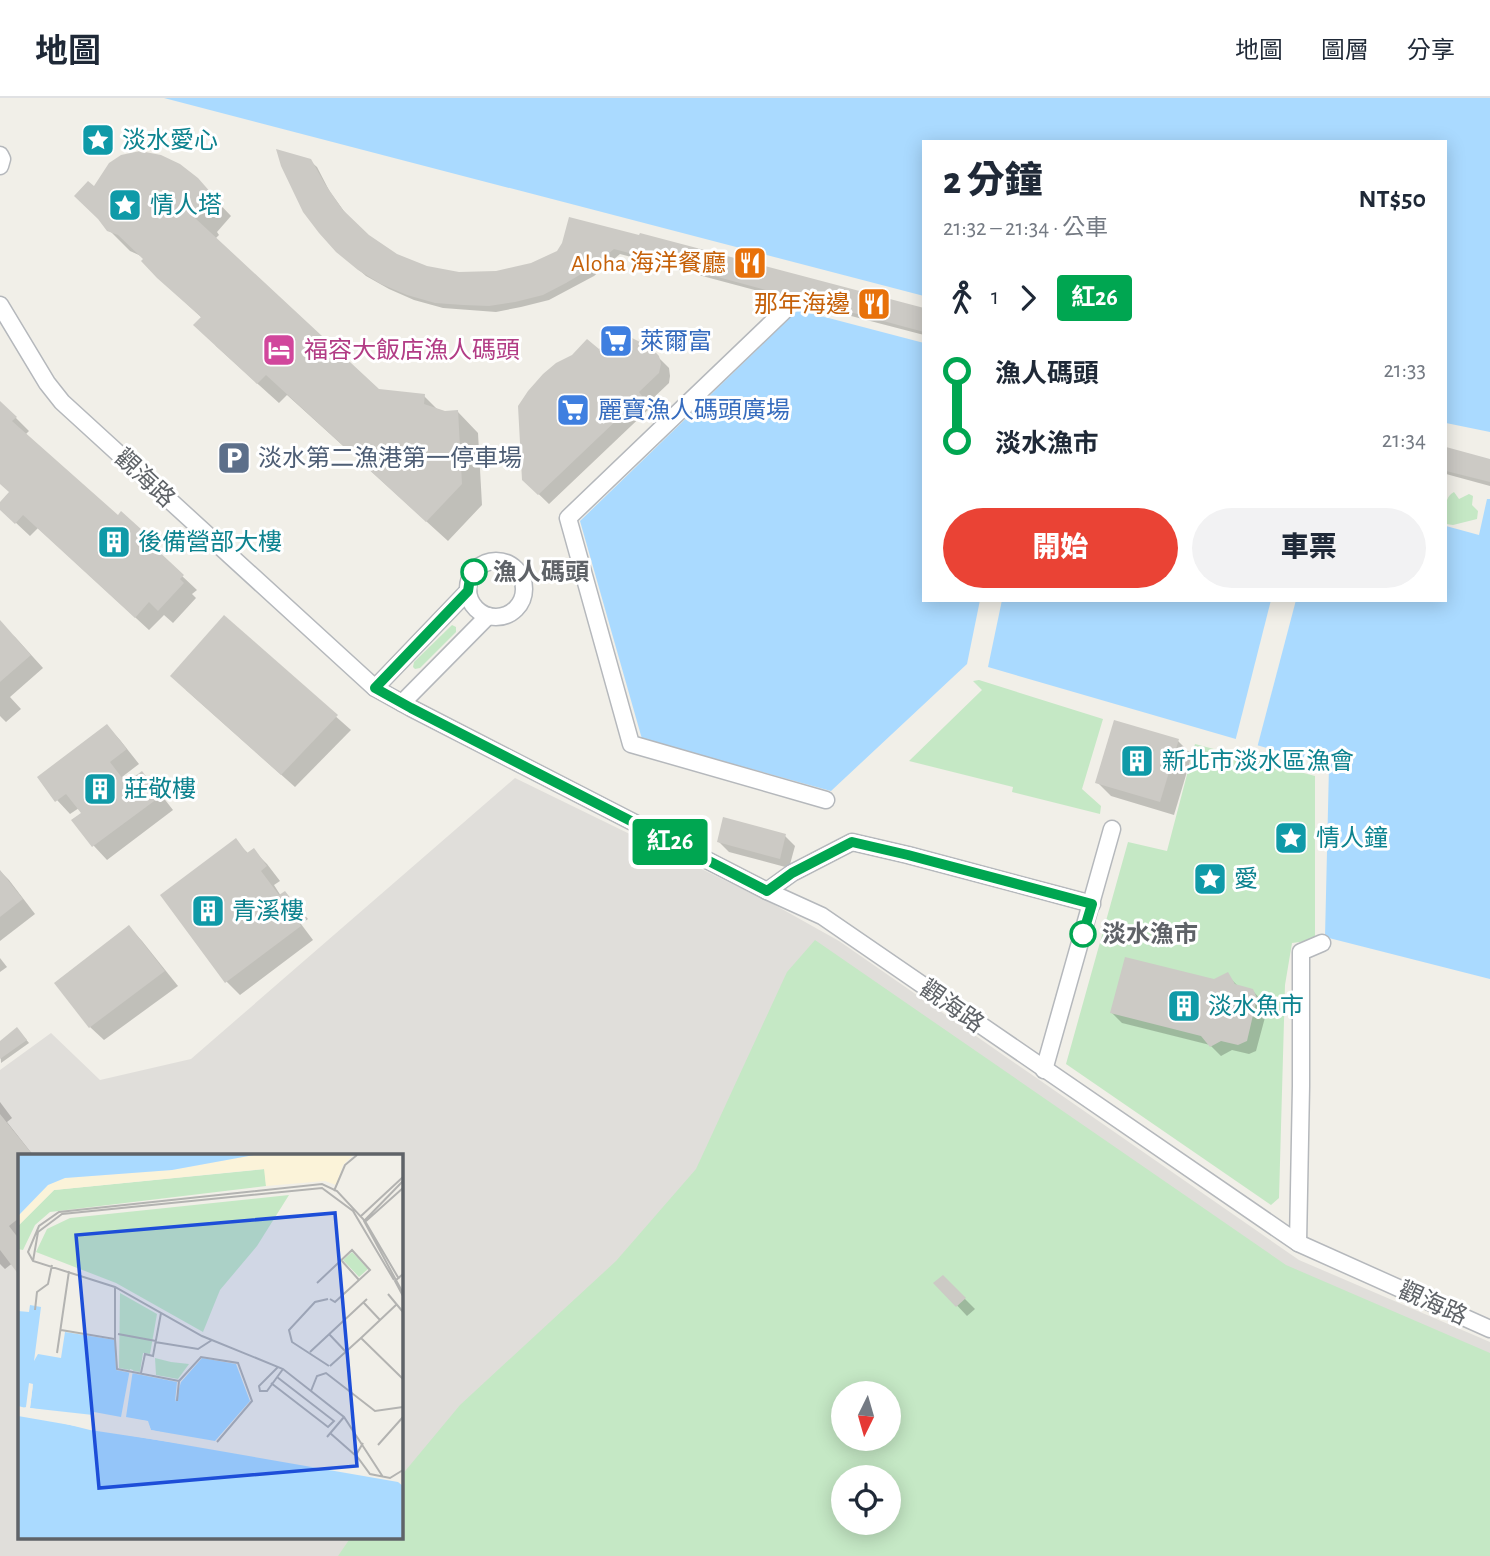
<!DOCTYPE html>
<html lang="zh-TW">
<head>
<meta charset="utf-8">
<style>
  body { margin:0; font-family:"Alegreya Sans","Noto Sans TC",sans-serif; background:#f2f2f3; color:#1f2937; height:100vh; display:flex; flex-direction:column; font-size:26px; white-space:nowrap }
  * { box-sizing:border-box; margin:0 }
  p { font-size:23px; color:#747a83 }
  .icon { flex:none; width:38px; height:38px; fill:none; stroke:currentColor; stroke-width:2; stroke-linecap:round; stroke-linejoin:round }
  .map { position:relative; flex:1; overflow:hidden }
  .details { position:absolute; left:922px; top:42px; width:525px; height:462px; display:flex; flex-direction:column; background:#fff; border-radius:0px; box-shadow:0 4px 18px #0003 }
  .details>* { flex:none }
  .badge { padding:0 14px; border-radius:5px; font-size:24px; line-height:46px }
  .needle { width:46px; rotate:185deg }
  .buttons { position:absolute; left:831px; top:1283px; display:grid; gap:14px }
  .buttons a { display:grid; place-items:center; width:70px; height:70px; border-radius:50%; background:#fff; box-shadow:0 4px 18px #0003; font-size:35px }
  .map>.badge { position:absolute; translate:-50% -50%; box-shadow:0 0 0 4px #fff }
  .legs { display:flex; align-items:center; gap:10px; height:77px; padding:0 21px; font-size:23px }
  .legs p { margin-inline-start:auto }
  .headline { display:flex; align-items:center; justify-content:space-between; height:119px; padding:0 21px }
  h1 { font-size:38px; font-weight:800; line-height:52px }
  .primary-button { display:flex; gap:14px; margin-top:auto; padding:14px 21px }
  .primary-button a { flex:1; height:80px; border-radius:42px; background:#ea4335; color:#fff; font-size:28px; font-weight:800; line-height:80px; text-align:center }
  .primary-button a+a { background:#f2f2f3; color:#1f2937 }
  ul { padding:0 21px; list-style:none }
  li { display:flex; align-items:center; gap:24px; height:70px; font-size:26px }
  li i { display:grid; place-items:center; width:10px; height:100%; margin:0 9px; background:currentColor }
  li i::after { content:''; width:18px; height:18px; margin:-9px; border:5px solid; border-radius:50%; background:#fff }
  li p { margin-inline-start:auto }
  li:first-child i { background:linear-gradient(#0000 50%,currentColor 0) }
  li:last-child i { background:linear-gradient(currentColor 50%,#0000 0) }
  header { display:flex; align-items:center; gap:42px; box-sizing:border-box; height:98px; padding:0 35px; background:#fff; border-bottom:2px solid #e0e1e3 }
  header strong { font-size:33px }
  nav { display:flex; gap:38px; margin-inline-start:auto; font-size:24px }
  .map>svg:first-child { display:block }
  .industrial { fill:#e0deda; fill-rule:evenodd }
  .green { fill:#c5e8c5; fill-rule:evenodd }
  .water { fill:#aadaff }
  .pier { fill:#f1efe8 }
  .shadow { fill:#0003 }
  .building { fill:#cccac5 }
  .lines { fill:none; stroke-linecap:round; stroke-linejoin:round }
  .minor-casing { stroke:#b5b8bc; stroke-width:19 }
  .minor { stroke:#fff; stroke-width:16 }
  .line-1-casing { stroke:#fff; stroke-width:16 }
  .line-1 { stroke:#00a651; stroke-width:10 }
  .stop-1-dot { fill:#fff; stroke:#00a651; stroke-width:3.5 }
  .labels { text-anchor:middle; stroke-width:6; stroke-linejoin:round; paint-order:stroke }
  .culture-label { font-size:24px; fill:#0d838f; stroke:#fff; text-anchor:start }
  .food-label { font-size:24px; fill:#c56008; stroke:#fff; text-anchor:end }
  .shop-label { font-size:24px; fill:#366cbe; stroke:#fff; text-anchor:start }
  .hotel-label { font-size:24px; fill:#b23c85; stroke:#fff; text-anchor:start }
  .service-label { font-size:24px; fill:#4e5e75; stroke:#fff; text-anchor:start }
  .street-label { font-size:24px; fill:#5f6368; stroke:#fff }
  .stop-label { font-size:24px; font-weight:bold; fill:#5f6368; stroke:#fff; text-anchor:start }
  .inset-road { fill:none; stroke:#b3b3b1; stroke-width:2 }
  .view { fill:#1d4ed8; fill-opacity:0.15; stroke:#1d4ed8; stroke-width:3.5 }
  .inset-edge { fill:none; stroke:#5f6368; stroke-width:3.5 }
</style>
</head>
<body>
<header>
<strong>地圖</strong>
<nav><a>地圖</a><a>圖層</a><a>分享</a></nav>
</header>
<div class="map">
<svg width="1490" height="1458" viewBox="0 0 1490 1458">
  <rect width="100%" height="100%" fill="#f1efe8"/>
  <path class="industrial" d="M515 680 773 806 839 843 1299 1162 1490 1244V1458H0V972L51 935 100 982 191 961ZM19 1057H401V1439H19ZM844 1295H889V1340H844ZM844 1379H889V1424H844Z"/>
  <g class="green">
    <path d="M1454 394 1459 401 1469 396 1473 398 1472 407 1478 413 1477 421 1453 427 1446 426C1446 414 1443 400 1454 394Z"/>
    <polygon points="452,527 456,529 456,534 420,570 415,571 413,569 414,564"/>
    <polygon points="979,582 1103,621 1082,691 1101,708 1100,716 1012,694 1013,689 909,663 982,592 973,583"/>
    <polygon points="1195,646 1315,678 1315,842 1292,845 1285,887 1279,1100 1271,1107 1066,966 1128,744 1167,753"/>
    <path d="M815 842 1286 1167 1490 1255V1458H338L351 1439H401V1378L460 1307 616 1163 696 1071 787 874ZM844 1295H889V1340H844ZM844 1379H889V1424H844Z"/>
  </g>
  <g class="water">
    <polygon points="164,0 1490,0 1490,334 1446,325 1446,44 924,44 924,198"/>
    <polygon points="798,212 924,245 924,502 980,502 967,566 831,693 642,641 580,423"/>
    <polygon points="1487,401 1490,401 1490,881 1325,839 1329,668 988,569 1002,502 1446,502 1446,428 1479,437"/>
  </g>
  <polygon class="pier" points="1271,502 1296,502 1257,650 1235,644"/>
  <g class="shadow">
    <polygon points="310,63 317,69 330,94 349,120 368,139 396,157 426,170 459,176 496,174 531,167 558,154 564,145 570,121 924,212 924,237 805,206 799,200 793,199 788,201 620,156 594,178 549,202 521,209 496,214 443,210 414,202 389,191 366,178 345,160"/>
    <polygon points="196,81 231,118 217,134 219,137 215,141 378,292 424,298 440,314 458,314 478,335 482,407 448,443 287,297 279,305 216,248 202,220 158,179 145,162 141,158 130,153 108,131 94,90"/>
    <polygon points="643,244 669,270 670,278 669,285 648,305 651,309 549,406 523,381 599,254 640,246"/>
    <polygon points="0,309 16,320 29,333 25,337 118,419 140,433 154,446 151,449 197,492 192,496 196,500 173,525 164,517 149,532 38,430 30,438 0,410 0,406 11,395 0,385"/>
    <polygon points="1446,351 1490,363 1490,388 1446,376"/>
    <polygon points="224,519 351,632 295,689 186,592"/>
    <polygon points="0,529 15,539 43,570 10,599 21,611 6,624 0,618"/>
    <polygon points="107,628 120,642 139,666 122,679 128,686 142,675 155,689 173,712 107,762 94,748 74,722 83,715 79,710 70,716 57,702"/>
    <polygon points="1178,643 1192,657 1174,717 1111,698 1097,684"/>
    <polygon points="785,738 795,748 789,770 729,754 718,743"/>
    <polygon points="235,743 249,756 253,752 267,766 280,783 274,787 281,798 285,795 308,821 301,826 313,842 240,897 226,883"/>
    <polygon points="0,773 9,782 35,816 0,843"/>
    <polygon points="129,829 142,843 178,888 104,942 90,929"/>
    <polygon points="0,860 7,869 0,874"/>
    <polygon points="1227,877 1239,889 1252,892 1262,903 1267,912 1256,953 1249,956 1232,952 1221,958 1210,947 1122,925 1112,915 1215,883"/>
    <polygon points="20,934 29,945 1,965 0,945"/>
    <polygon points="0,1004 12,1020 7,1024 33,1057 19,1057 19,1137 17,1139 19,1141 19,1160 5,1171 0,1166"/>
    <polygon points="936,1185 955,1191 975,1211 967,1218"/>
  </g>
  <g class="building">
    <polygon points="276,51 311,61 325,86 343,112 369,137 397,156 427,168 459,174 496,173 531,165 557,153 562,145 569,119 639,137 640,135 924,210 924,234 798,200 792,194 787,194 781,196 614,151 588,172 566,185 543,197 515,204 489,208 463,207 435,205 407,197 381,186 358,172 336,154 319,135 303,114 281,68"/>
    <polygon points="140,53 161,57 180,66 198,80 212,96 197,113 200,115 195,120 379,291 425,296 424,306 445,313 458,312 462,386 426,424 266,277 257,286 193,227 201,219 157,180 141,163 143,161 118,137 107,133 98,121 74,98 88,83 94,88 109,65 121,57"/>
    <polygon points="618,233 640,244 644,242 659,258 661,266 659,275 639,294 642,298 538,397 522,382 518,308 528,293 543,276 556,265 572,257 587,241 599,251"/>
    <polygon points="0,303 17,319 12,323 118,417 121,413 142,432 139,435 184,477 180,481 184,485 158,513 149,504 135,520 23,417 15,426 0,412 0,404 9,394 0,386"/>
    <polygon points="1446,349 1490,361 1490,384 1446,373"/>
    <polygon points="224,517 338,617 281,677 170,578"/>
    <polygon points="0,522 31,557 0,584"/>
    <polygon points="1114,622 1179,641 1160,704 1095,685"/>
    <polygon points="107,626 127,651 110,664 126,685 142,673 161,698 92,749 71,722 81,715 66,696 55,704 37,679"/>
    <polygon points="723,719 786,736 780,761 717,744"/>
    <polygon points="236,740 247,755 254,750 267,768 261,773 279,797 285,793 295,806 288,811 301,828 225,885 160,797"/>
    <polygon points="0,772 23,801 0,819"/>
    <polygon points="129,827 165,873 89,930 54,885"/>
    <polygon points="1125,859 1214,881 1228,874 1235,886 1253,891 1257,900 1247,943 1238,947 1221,943 1210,949 1201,938 1110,915"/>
    <polygon points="17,929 27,942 0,961 0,943"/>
    <polygon points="0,1016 33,1057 19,1057 19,1120 9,1128 19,1141 19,1177 0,1152"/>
    <polygon points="943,1177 966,1200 956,1209 933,1185"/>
  </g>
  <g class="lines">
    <defs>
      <g id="minor">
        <polyline points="0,57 2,61 0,68"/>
        <polyline points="788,204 783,214 568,420 631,646 826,702"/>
        <polyline points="0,207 47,285 62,304 375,590 411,610 767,793 822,818 1298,1145 1490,1231"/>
        <circle cx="496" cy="491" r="28"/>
        <polyline points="375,590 468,493"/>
        <polyline points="402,605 488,518"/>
        <polyline points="767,793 792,775 852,744 908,757 1092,806"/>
        <polyline points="1044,972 1112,731"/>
        <polyline points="1298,1145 1301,988 1301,854 1322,845"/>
      </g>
    </defs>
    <use href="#minor" class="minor-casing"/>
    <use href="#minor" class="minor"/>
  </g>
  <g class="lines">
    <defs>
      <polyline id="line-1" points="474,474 470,480 468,493 375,590 411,610 767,793 792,775 852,744 908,757 1092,806 1083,836"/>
    </defs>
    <use href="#line-1" class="line-1-casing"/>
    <use href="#line-1" class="line-1"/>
  </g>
  <defs>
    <symbol id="sight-square" viewBox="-11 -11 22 22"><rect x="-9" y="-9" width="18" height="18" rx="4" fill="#0f9aa8" stroke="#fff"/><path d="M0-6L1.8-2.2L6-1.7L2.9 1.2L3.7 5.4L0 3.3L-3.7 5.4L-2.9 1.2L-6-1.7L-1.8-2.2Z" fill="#fff"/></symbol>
    <symbol id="restaurant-square" viewBox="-11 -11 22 22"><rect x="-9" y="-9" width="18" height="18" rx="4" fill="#e8710a" stroke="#fff"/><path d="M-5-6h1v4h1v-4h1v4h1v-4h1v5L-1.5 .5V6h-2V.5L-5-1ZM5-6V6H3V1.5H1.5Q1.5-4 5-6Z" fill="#fff"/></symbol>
    <symbol id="supermarket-square" viewBox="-11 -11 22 22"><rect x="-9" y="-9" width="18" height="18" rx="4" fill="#3f7fe0" stroke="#fff"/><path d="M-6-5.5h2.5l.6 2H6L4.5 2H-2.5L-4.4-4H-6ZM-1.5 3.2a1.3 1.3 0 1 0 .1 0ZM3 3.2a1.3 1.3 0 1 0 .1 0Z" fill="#fff"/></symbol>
    <symbol id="hotel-square" viewBox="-11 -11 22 22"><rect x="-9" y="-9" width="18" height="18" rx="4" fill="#d1479c" stroke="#fff"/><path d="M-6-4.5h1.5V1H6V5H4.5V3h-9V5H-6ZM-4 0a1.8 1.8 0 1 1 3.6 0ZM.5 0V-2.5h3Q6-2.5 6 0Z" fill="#fff"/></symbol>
    <symbol id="parking-square" viewBox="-11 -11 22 22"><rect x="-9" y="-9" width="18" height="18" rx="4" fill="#5c6f8a" stroke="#fff"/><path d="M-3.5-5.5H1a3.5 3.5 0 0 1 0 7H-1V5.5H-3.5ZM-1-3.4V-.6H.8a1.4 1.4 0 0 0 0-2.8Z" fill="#fff"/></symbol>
    <symbol id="building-square" viewBox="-11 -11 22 22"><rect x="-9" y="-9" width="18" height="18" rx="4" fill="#0f9aa8" stroke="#fff"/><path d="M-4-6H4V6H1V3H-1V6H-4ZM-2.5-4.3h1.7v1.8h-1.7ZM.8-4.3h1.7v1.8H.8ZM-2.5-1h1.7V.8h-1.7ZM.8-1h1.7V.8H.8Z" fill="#fff"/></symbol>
  </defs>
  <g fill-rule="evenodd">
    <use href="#sight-square" x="79" y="23" width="38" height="38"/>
    <use href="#sight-square" x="106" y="88" width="38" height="38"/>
    <use href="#restaurant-square" x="731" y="146" width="38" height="38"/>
    <use href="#restaurant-square" x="855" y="187" width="38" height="38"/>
    <use href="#supermarket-square" x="597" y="224" width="38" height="38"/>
    <use href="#hotel-square" x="260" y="233" width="38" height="38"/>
    <use href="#supermarket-square" x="554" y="293" width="38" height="38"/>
    <use href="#parking-square" x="215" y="341" width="38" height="38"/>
    <use href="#building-square" x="95" y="425" width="38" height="38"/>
    <use href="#building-square" x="1118" y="644" width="38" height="38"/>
    <use href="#building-square" x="81" y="672" width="38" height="38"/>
    <use href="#sight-square" x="1272" y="721" width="38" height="38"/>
    <use href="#sight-square" x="1191" y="762" width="38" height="38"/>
    <use href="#building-square" x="189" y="794" width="38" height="38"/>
    <use href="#building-square" x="1165" y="889" width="38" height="38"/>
  </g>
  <g class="stop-1-dot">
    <circle cx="474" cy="474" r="12"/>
    <circle cx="1083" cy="836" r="12"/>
  </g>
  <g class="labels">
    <g class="culture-label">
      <text x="122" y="50">淡水愛心</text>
      <text x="150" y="115">情人塔</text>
      <text x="138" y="452">後備營部大樓</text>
      <text x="1162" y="671">新北市淡水區漁會</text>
      <text x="124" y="699">莊敬樓</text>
      <text x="1316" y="748">情人鐘</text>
      <text x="1234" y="789">愛</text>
      <text x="232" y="821">青溪樓</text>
      <text x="1208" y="916">淡水魚市</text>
    </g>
    <g class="food-label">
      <text x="726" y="173">Aloha 海洋餐廳</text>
      <text x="850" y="214">那年海邊</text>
    </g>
    <g class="shop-label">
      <text x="640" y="251">萊爾富</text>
      <text x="598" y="320">麗寶漁人碼頭廣場</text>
    </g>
    <g class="hotel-label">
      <text x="304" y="260">福容大飯店漁人碼頭</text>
    </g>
    <g class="service-label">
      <text x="258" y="368">淡水第二漁港第一停車場</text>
    </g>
    <g class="street-label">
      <text transform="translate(145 380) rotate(43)" y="8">觀海路</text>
      <text transform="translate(952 908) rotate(35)" y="8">觀海路</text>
      <text transform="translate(1433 1205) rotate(24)" y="8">觀海路</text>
    </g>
    <g class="stop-label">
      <text x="493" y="482">漁人碼頭</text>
      <text x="1102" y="844">淡水漁市</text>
    </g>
  </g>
  <g transform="translate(18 1056)">
    <rect width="385" height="385" fill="#f1efe8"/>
    <path d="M247 15 248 32 32 58 17 71 5 96 0 95V72L36 36ZM271 41 239 92 202 136 185 178 98 129 18 98 29 75 52 64ZM334 98 350 115 341 123 325 106ZM102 139 139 160 132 200 125 199 122 218 101 214ZM137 204 153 208 171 210 160 225 138 221Z" fill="#c5e8c5"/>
    <path d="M236 1H335L325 11 318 31 307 27 248 32 246 15 36 36 0 72V62L30 31 47 24 154 16Z" fill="#fbf3d9"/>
    <path d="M0 1H236L154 16 47 24 30 31 0 62ZM12 151 23 153 16 207 20 200 43 204 47 178 97 186 98 216 159 228 157 248 163 228 184 204 218 210 232 247 197 287 133 276 129 267 12 254 15 230 8 254 0 252V157L11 158ZM0 262 380 328 385 332V384H0Z" fill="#aadaff"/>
    <path d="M112 215 115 216 108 263 130 267 133 276 198 290 132 279 127 270 79 262 74 268 0 256 8 253 11 229 15 230 12 254 75 265 76 258 103 263ZM0 258 198 291 199 295 72 276Z" fill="#f1efe8"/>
    <path class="inset-road" d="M385 27 346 67 385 139M316 37 327 11 339 1M343 62 385 23M348 67 385 34M15 107 20 78 44 60 304 34 335 57 376 126M324 107 341 126M385 120 377 127 385 142M299 129 334 96 352 116 317 148 312 145M97 133V185M370 140 385 158M310 145 297 148 271 176 274 188 311 212M346 149 362 166M379 150 343 184 385 225M17 156 19 138 30 130 34 111M43 176 97 185 99 215 161 227M100 180 138 187M311 180 329 199M137 188 180 195 194 186M292 198 349 145M39 199 51 117M312 212 343 184M260 213 241 232 242 237H249L265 215M123 219 127 200 135 202 143 159M253 229 310 273 316 267 259 223M293 237 299 222 308 219 357 257 385 253M159 247 161 227 183 203 220 209 234 247 199 288M312 279 337 301M309 283 326 263M345 289 338 301 352 320 372 324 385 316M360 291 385 263M365 323 326 263 265 215 184 182 97 133 15 107 10 98 21 72 41 58 304 30 319 37 347 67 381 125"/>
    <path class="view" d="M317 59 339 312 81 334 58 81Z"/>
    <rect width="385" height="385" class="inset-edge"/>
  </g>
</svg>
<div class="buttons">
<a><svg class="needle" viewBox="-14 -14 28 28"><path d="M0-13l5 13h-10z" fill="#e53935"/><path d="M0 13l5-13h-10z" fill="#747a83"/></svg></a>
<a><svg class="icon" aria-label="locate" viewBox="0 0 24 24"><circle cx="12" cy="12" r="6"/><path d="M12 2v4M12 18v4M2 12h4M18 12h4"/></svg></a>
</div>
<b class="badge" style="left:670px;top:744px;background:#00a651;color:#fff">紅26</b>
<section class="details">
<div class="headline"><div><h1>2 分鐘</h1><p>21:32 – 21:34 · 公車</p></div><b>NT$50</b></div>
<div class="legs"><svg class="icon" aria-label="walk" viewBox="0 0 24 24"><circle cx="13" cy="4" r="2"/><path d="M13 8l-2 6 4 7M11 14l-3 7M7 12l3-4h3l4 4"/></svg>1<svg class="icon" aria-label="forward" viewBox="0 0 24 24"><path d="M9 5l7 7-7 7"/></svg><b class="badge" style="background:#00a651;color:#fff">紅26</b></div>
<ul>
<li><i style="color:#00a651"></i><b>漁人碼頭</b><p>21:33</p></li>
<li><i style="color:#00a651"></i><b>淡水漁市</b><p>21:34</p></li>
</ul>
<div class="primary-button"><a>開始</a><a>車票</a></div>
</section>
</div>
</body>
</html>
